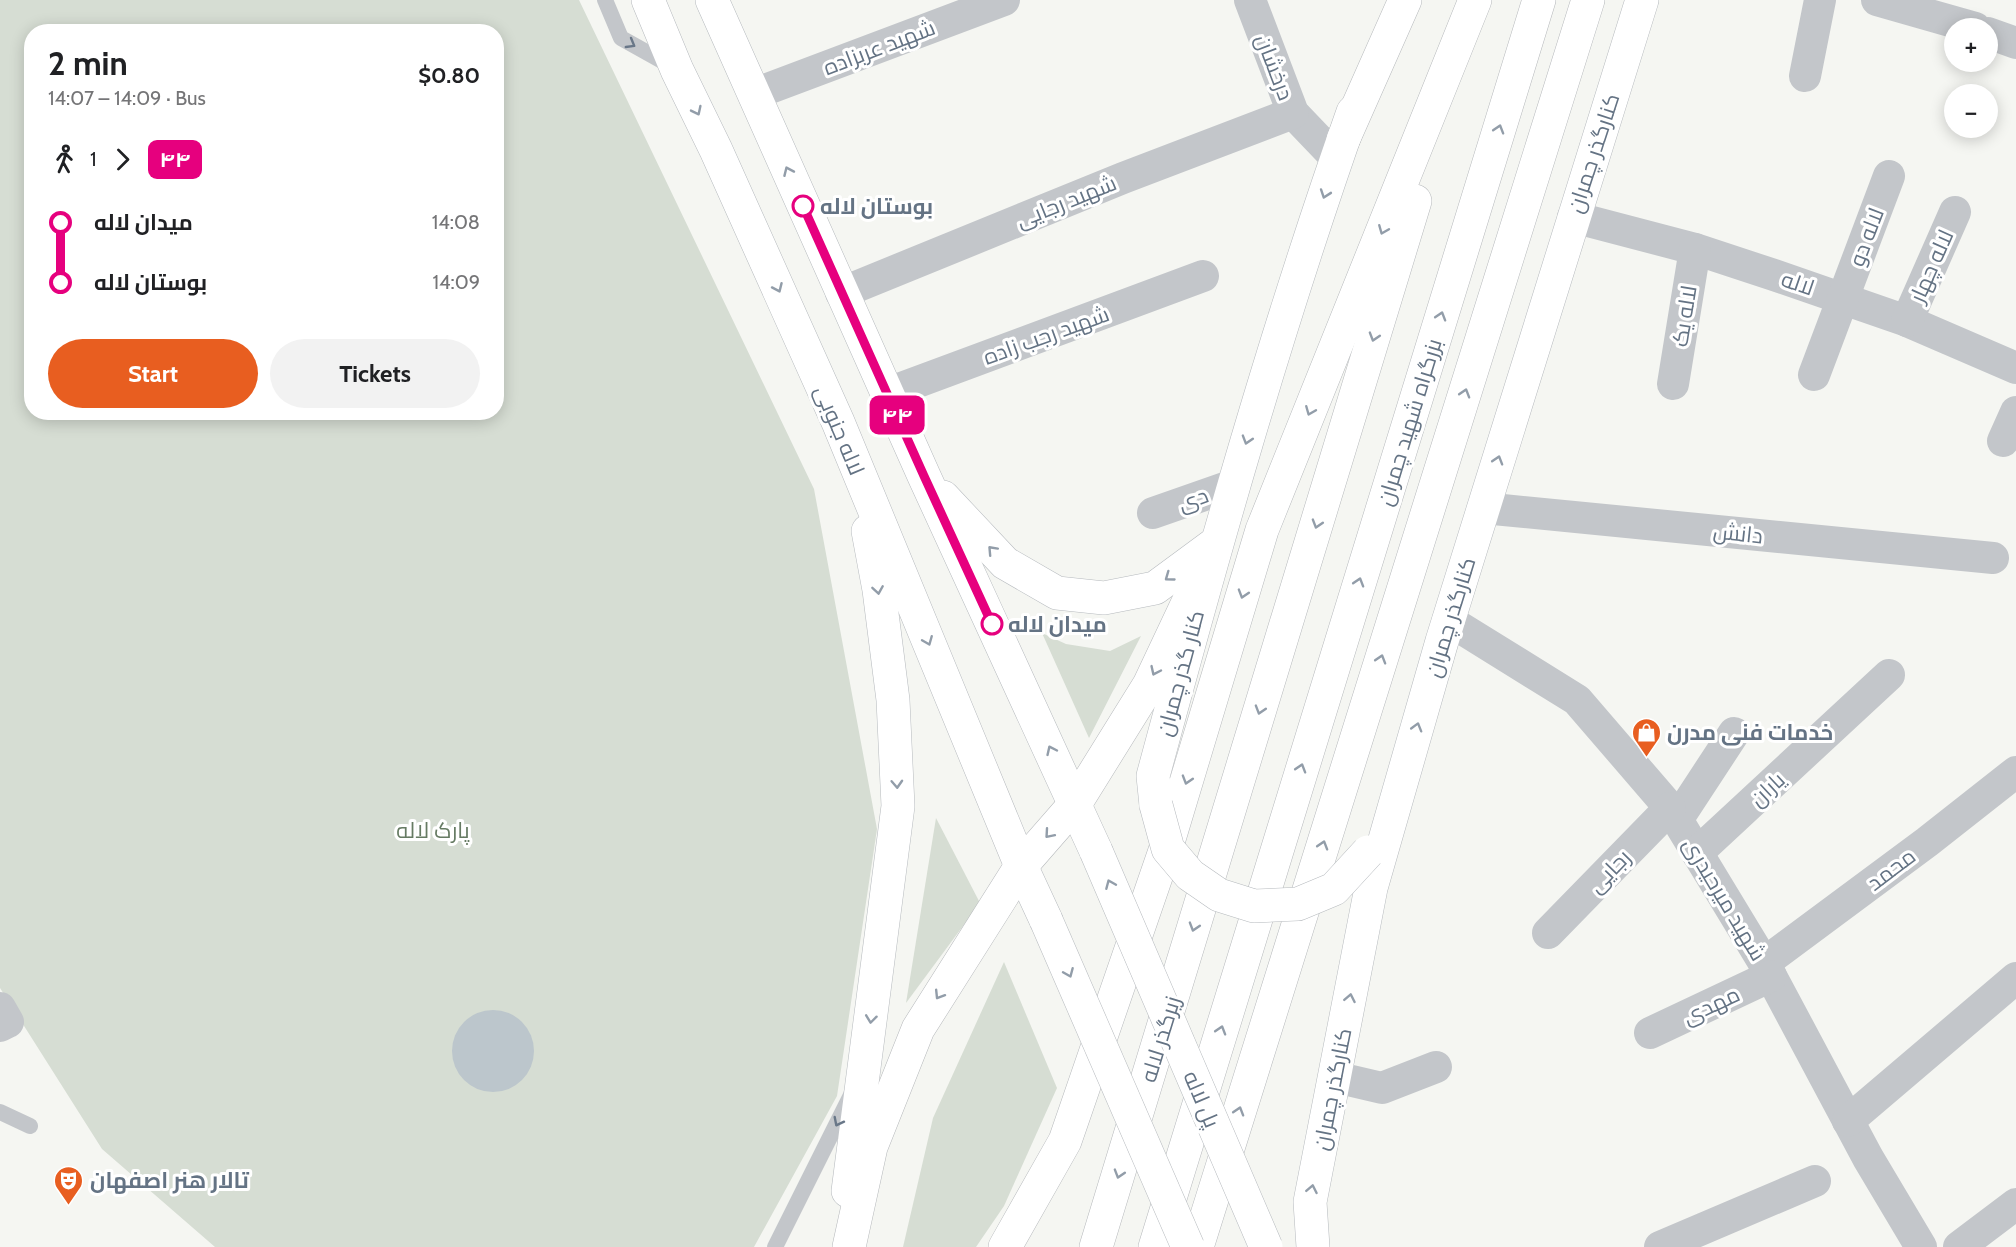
<!DOCTYPE html>
<html lang="en">
<head>
<meta charset="utf-8">
<style>
  body { margin:0; font-family:Cabin,Cairo,sans-serif; background:#f2f2f2; color:#202124; height:100vh; display:flex; flex-direction:column; font-size:22px; white-space:nowrap }
  * { box-sizing:border-box; margin:0 }
  p { font-size:20px; color:#757577 }
  .icon { flex:none; width:33px; height:33px; fill:none; stroke:currentColor; stroke-width:2; stroke-linecap:round; stroke-linejoin:round }
  .map { position:relative; flex:1; overflow:hidden }
  .side { position:absolute; left:24px; top:24px; width:480px; height:396px; display:flex; flex-direction:column; background:#fff; border-radius:24px; box-shadow:0 3px 15px #0003 }
  .side>* { flex:none }
  .badge { padding:0 12px; border-radius:9px; font-size:21px; line-height:39px }
  .controls { position:absolute; left:1944px; top:18px; display:grid; gap:12px }
  .controls a { display:grid; place-items:center; width:54px; height:54px; border-radius:50%; background:#fff; box-shadow:0 3px 15px #0003; font-size:30px }
  .map>.badge { position:absolute; translate:-50% -50%; box-shadow:0 0 0 3px #fff }
  .legs { display:flex; align-items:center; gap:9px; height:66px; padding:0 24px; font-size:20px }
  .legs p { margin-inline-start:auto }
  .overview { display:flex; align-items:center; justify-content:space-between; height:102px; padding:0 24px }
  h1 { font-size:33px; font-weight:800; line-height:45px }
  .action { display:flex; gap:12px; margin-top:auto; padding:12px 24px }
  .action a { flex:1; height:69px; border-radius:36px; background:#e85e20; color:#fff; font-size:24px; font-weight:800; line-height:69px; text-align:center }
  .action a+a { background:#f2f2f2; color:#202124 }
  ul { padding:0 24px; list-style:none }
  li { display:flex; align-items:center; gap:21px; height:60px; font-size:22px }
  li i { display:grid; place-items:center; width:9px; height:100%; margin:0 8px; background:currentColor }
  li i::after { content:''; width:15px; height:15px; margin:-8px; border:4px solid; border-radius:50%; background:#fff }
  li p { margin-inline-start:auto }
  li:first-child i { background:linear-gradient(#0000 50%,currentColor 0) }
  li:last-child i { background:linear-gradient(currentColor 50%,#0000 0) }
  .map>svg:first-child { display:block }
  .green { fill:#d6ddd3; fill-rule:evenodd }
  .water { fill:#bcc6cc }
  .lines { fill:none; stroke-linecap:round; stroke-linejoin:round }
  .primary-casing { stroke:#b6babe; stroke-width:34 }
  .highway-casing { stroke:#b6b9bc; stroke-width:34 }
  .lane { stroke:#c3c6ca; stroke-width:16 }
  .street { stroke:#c3c6ca; stroke-width:32 }
  .primary { stroke:#fff; stroke-width:33 }
  .highway { stroke:#fff; stroke-width:33 }
  .primary-bridge-casing { stroke:#b6babe; stroke-width:34; stroke-linecap:butt }
  .primary-bridge { stroke:#fff; stroke-width:33 }
  .oneway { stroke:#697788 }
  .oneway2 { stroke:#929da9 }
  .line-1-casing { stroke:#fff; stroke-width:14 }
  .line-1 { stroke:#e6007e; stroke-width:9 }
  .stop-1-dot { fill:#fff; stroke:#e6007e; stroke-width:3 }
  .labels { text-anchor:middle; stroke-width:6; stroke-linejoin:round; paint-order:stroke }
  .street-label { font-size:22px; fill:#647384; stroke:#fff }
  .stop-label { font-size:22px; font-weight:bold; fill:#647384; stroke:#fff; text-anchor:start }
  .poi-label { font-size:22px; font-weight:bold; fill:#647384; stroke:#fff; text-anchor:start }
  .park-label { font-size:22px; fill:#667b63; stroke:#fff }
</style>
</head>
<body>
<div class="map">
<svg width="2016" height="1247" viewBox="0 0 2016 1247">
  <rect width="100%" height="100%" fill="#f5f6f2"/>
  <g class="green">
    <path d="M0 0H579L814 489 877 829 837 1096 754 1247H215L102 1149 0 988ZM32 32H496V412H32Z"/>
    <polygon points="1042,633 1066,644 1110,651 1141,636 1089,738"/>
    <polygon points="936,818 980,903 906,1003"/>
    <polygon points="1004,962 1057,1088 1004,1206 976,1247 903,1247 933,1118"/>
  </g>
  <circle class="water" cx="493" cy="1051" r="41"/>
  <g class="lines">
    <defs>
      <g id="primary">
        <polyline points="648,0 677,70 716,150 838,422 1021,866 1046,920"/>
        <polyline points="712,0 924,476 1096,851"/>
        <polyline points="943,497 1005,563 1057,593 1104,598 1155,588 1216,543"/>
        <path d="M1156 805 1153 776C1213 553 1276 330 1353 112"/>
        <polyline points="848,1191 898,806 893,700 879,590 868,531"/>
        <polyline points="1313,1247 1310,1202 1371,888 1442,641 1642,0"/>
      </g>
      <g id="highway">
        <polyline points="1343,140 1405,0"/>
        <polyline points="849,1247 871,1147 918,1029 1021,866 1075,804 1149,685 1216,543"/>
        <polyline points="1005,1247 1065,1141 1169,839 1262,530 1475,0"/>
        <polyline points="1096,1247 1415,201"/>
        <polyline points="1155,1247 1539,0"/>
        <polyline points="1197,1247 1588,0"/>
      </g>
    </defs>
    <use href="#primary" class="primary-casing"/>
    <use href="#highway" class="highway-casing"/>
    <g class="lane">
      <polyline points="605,0 621,38 673,67"/>
      <polyline points="0,1112 30,1126"/>
      <polyline points="775,1247 851,1095"/>
    </g>
    <g class="street">
      <polyline points="1250,0 1293,113 1337,159"/>
      <polyline points="1877,0 1975,28"/>
      <polyline points="1988,33 2016,43"/>
      <polyline points="1805,76 1820,0"/>
      <polyline points="754,94 1004,0"/>
      <polyline points="1573,217 1695,249 1774,275 1907,321 2016,368"/>
      <polyline points="841,293 1123,178 1293,113"/>
      <polyline points="1907,321 1955,212"/>
      <polyline points="1814,375 1889,176"/>
      <polyline points="1673,384 1695,249"/>
      <polyline points="888,393 1203,276"/>
      <polyline points="2003,441 2016,412"/>
      <polyline points="1483,508 1993,558"/>
      <polyline points="1153,513 1233,485"/>
      <polyline points="1448,620 1577,700 1670,808 1764,963 1868,1158 1921,1247"/>
      <polyline points="1677,820 1734,733"/>
      <polyline points="1697,853 1889,675"/>
      <polyline points="1548,933 1670,808"/>
      <polyline points="1764,963 1927,842 2016,772"/>
      <polyline points="0,1008 8,1022 0,1026"/>
      <polyline points="1650,1033 1771,976"/>
      <polyline points="1335,1077 1382,1088 1436,1067"/>
      <polyline points="1848,1121 2016,978"/>
      <polyline points="1660,1247 1815,1181"/>
      <polyline points="1959,1247 2016,1204"/>
    </g>
    <use href="#primary" class="primary"/>
    <use href="#highway" class="highway"/>
    <defs>
      <g id="primary-bridge">
        <polyline points="1156,805 1168,849 1190,875 1219,895 1254,906 1298,904 1334,889 1368,852"/>
        <polyline points="1096,851 1266,1247"/>
        <polyline points="1046,920 1188,1247"/>
      </g>
    </defs>
    <use href="#primary-bridge" class="primary-bridge-casing"/>
    <use href="#primary-bridge" class="primary-bridge"/>
  </g>
  <defs><path id="oneway-chevron" d="M-2-3.5L2.5 0L-2 3.5" fill="none" stroke-width="1.6" stroke-linecap="round" stroke-linejoin="round" transform="scale(1.5)"/></defs>
  <g class="oneway">
    <use href="#oneway-chevron" transform="translate(631 44) rotate(30)"/>
    <use href="#oneway-chevron" transform="translate(838 1122) rotate(117)"/>
  </g>
  <g class="oneway2">
    <use href="#oneway-chevron" transform="translate(697 111) rotate(64)"/>
    <use href="#oneway-chevron" transform="translate(1499 129) rotate(-73)"/>
    <use href="#oneway-chevron" transform="translate(788 171) rotate(-114)"/>
    <use href="#oneway-chevron" transform="translate(1325 194) rotate(109)"/>
    <use href="#oneway-chevron" transform="translate(1383 230) rotate(112)"/>
    <use href="#oneway-chevron" transform="translate(778 288) rotate(66)"/>
    <use href="#oneway-chevron" transform="translate(1441 316) rotate(-73)"/>
    <use href="#oneway-chevron" transform="translate(1374 337) rotate(107)"/>
    <use href="#oneway-chevron" transform="translate(1465 393) rotate(-73)"/>
    <use href="#oneway-chevron" transform="translate(1310 411) rotate(112)"/>
    <use href="#oneway-chevron" transform="translate(1247 440) rotate(107)"/>
    <use href="#oneway-chevron" transform="translate(1498 460) rotate(-73)"/>
    <use href="#oneway-chevron" transform="translate(1317 524) rotate(107)"/>
    <use href="#oneway-chevron" transform="translate(992 550) rotate(-133)"/>
    <use href="#oneway-chevron" transform="translate(1169 577) rotate(144)"/>
    <use href="#oneway-chevron" transform="translate(1359 582) rotate(-73)"/>
    <use href="#oneway-chevron" transform="translate(878 590) rotate(81)"/>
    <use href="#oneway-chevron" transform="translate(1243 594) rotate(107)"/>
    <use href="#oneway-chevron" transform="translate(928 641) rotate(68)"/>
    <use href="#oneway-chevron" transform="translate(1381 659) rotate(-73)"/>
    <use href="#oneway-chevron" transform="translate(1155 671) rotate(115)"/>
    <use href="#oneway-chevron" transform="translate(1260 710) rotate(107)"/>
    <use href="#oneway-chevron" transform="translate(1417 727) rotate(-74)"/>
    <use href="#oneway-chevron" transform="translate(1051 750) rotate(-115)"/>
    <use href="#oneway-chevron" transform="translate(1301 768) rotate(-73)"/>
    <use href="#oneway-chevron" transform="translate(1187 780) rotate(107)"/>
    <use href="#oneway-chevron" transform="translate(897 784) rotate(87)"/>
    <use href="#oneway-chevron" transform="translate(1049 834) rotate(131)"/>
    <use href="#oneway-chevron" transform="translate(1323 845) rotate(-73)"/>
    <use href="#oneway-chevron" transform="translate(1110 884) rotate(-113)"/>
    <use href="#oneway-chevron" transform="translate(1194 927) rotate(107)"/>
    <use href="#oneway-chevron" transform="translate(1069 973) rotate(67)"/>
    <use href="#oneway-chevron" transform="translate(939 995) rotate(122)"/>
    <use href="#oneway-chevron" transform="translate(1350 998) rotate(-79)"/>
    <use href="#oneway-chevron" transform="translate(871 1019) rotate(97)"/>
    <use href="#oneway-chevron" transform="translate(1221 1030) rotate(-73)"/>
    <use href="#oneway-chevron" transform="translate(1239 1111) rotate(-73)"/>
    <use href="#oneway-chevron" transform="translate(1119 1174) rotate(107)"/>
    <use href="#oneway-chevron" transform="translate(1312 1189) rotate(-79)"/>
  </g>
  <g class="lines">
    <defs>
      <polyline id="line-1" points="803,206 924,476 992,624"/>
    </defs>
    <use href="#line-1" class="line-1-casing"/>
    <use href="#line-1" class="line-1"/>
  </g>
  <defs>
    <symbol id="shop-pin" viewBox="-11 -11 22 30"><path d="M0 17L-7.5 6A9.5 9.5 0 1 1 7.5 6Z" fill="#e85e20" stroke="#fff"/><path d="M-5-2.5h2.3a2.7 3.5 0 0 1 5.4 0H5L5.5 6h-11ZM-1.5-2.5h3a1.5 2.3 0 0 0-3 0Z" fill="#fff"/></symbol>
    <symbol id="theatre-pin" viewBox="-11 -11 22 30"><path d="M0 17L-7.5 6A9.5 9.5 0 1 1 7.5 6Z" fill="#e85e20" stroke="#fff"/><path d="M-5-5.5Q0-4 5-5.5V0Q5 5 0 6Q-5 5-5 0ZM-3.3-2.5H-1v1.5H-3.3ZM1-2.5H3.3v1.5H1ZM-2.8 1Q0 5.5 2.8 1Z" fill="#fff"/></symbol>
  </defs>
  <g fill-rule="evenodd">
    <use href="#shop-pin" x="1630" y="716" width="33" height="45"/>
    <use href="#theatre-pin" x="52" y="1164" width="33" height="45"/>
  </g>
  <g class="stop-1-dot">
    <circle cx="803" cy="206" r="10"/>
    <circle cx="992" cy="624" r="10"/>
  </g>
  <g class="labels">
    <g class="street-label">
      <text transform="translate(879 47) rotate(-21)" y="8">شهید عربزاده</text>
      <text transform="translate(1275 67) rotate(69)" y="8">درخشان</text>
      <text transform="translate(1593 153) rotate(-72)" y="8">کنارگذر چمران</text>
      <text transform="translate(1066 201) rotate(-22)" y="8">شهید رجایی</text>
      <text transform="translate(1866 237) rotate(-69)" y="8">لاله دو</text>
      <text transform="translate(1931 266) rotate(-66)" y="8">لاله چهار</text>
      <text transform="translate(1798 283) rotate(19)" y="8">لاله</text>
      <text transform="translate(1684 316) rotate(-81)" y="8">لاله یک</text>
      <text transform="translate(1046 335) rotate(-20)" y="8">شهید رجب زاده</text>
      <text transform="translate(1409 422) rotate(-73)" y="8">بزرگراه شهید چمران</text>
      <text transform="translate(840 430) rotate(67)" y="8">لاله جنوبی</text>
      <text transform="translate(1193 499) rotate(-20)" y="8">دی</text>
      <text transform="translate(1738 533) rotate(6)" y="8">دانش</text>
      <text transform="translate(1450 617) rotate(-73)" y="8">کنارگذر چمران</text>
      <text transform="translate(1180 673) rotate(-75)" y="8">کنار گذر چمران</text>
      <text transform="translate(1767 789) rotate(-43)" y="8">یاران</text>
      <text transform="translate(1891 869) rotate(-37)" y="8">محمد</text>
      <text transform="translate(1609 871) rotate(-46)" y="8">رجایی</text>
      <text transform="translate(1725 899) rotate(59)" y="8">شهید میرحیدری</text>
      <text transform="translate(1711 1005) rotate(-25)" y="8">مهدی</text>
      <text transform="translate(1160 1039) rotate(-73)" y="8">زیرگذر لاله</text>
      <text transform="translate(1332 1089) rotate(-79)" y="8">کنارگذر چمران</text>
      <text transform="translate(1202 1099) rotate(67)" y="8">پل لاله</text>
    </g>
    <g class="stop-label">
      <text x="820" y="214">بوستان لاله</text>
      <text x="1008" y="632">میدان لاله</text>
    </g>
    <g class="poi-label">
      <text x="1667" y="740">خدمات فنی مدرن</text>
      <text x="90" y="1188">تالار هنر اصفهان</text>
    </g>
    <g class="park-label">
      <text x="433" y="838">پارک لاله</text>
    </g>
  </g>
</svg>
<div class="controls">
<a>+</a>
<a>−</a>
</div>
<b class="badge" style="left:897px;top:415px;background:#e6007e;color:#fff">۴۴</b>
<section class="side">
<div class="overview"><div><h1>2 min</h1><p>14:07 – 14:09 · Bus</p></div><b>$0.80</b></div>
<div class="legs"><svg class="icon" aria-label="walk" viewBox="0 0 24 24"><circle cx="13" cy="4" r="2"/><path d="M13 8l-2 6 4 7M11 14l-3 7M7 12l3-4h3l4 4"/></svg>1<svg class="icon" aria-label="forward" viewBox="0 0 24 24"><path d="M9 5l7 7-7 7"/></svg><b class="badge" style="background:#e6007e;color:#fff">۴۴</b></div>
<ul>
<li><i style="color:#e6007e"></i><b>میدان لاله</b><p>14:08</p></li>
<li><i style="color:#e6007e"></i><b>بوستان لاله</b><p>14:09</p></li>
</ul>
<div class="action"><a>Start</a><a>Tickets</a></div>
</section>
</div>
</body>
</html>
